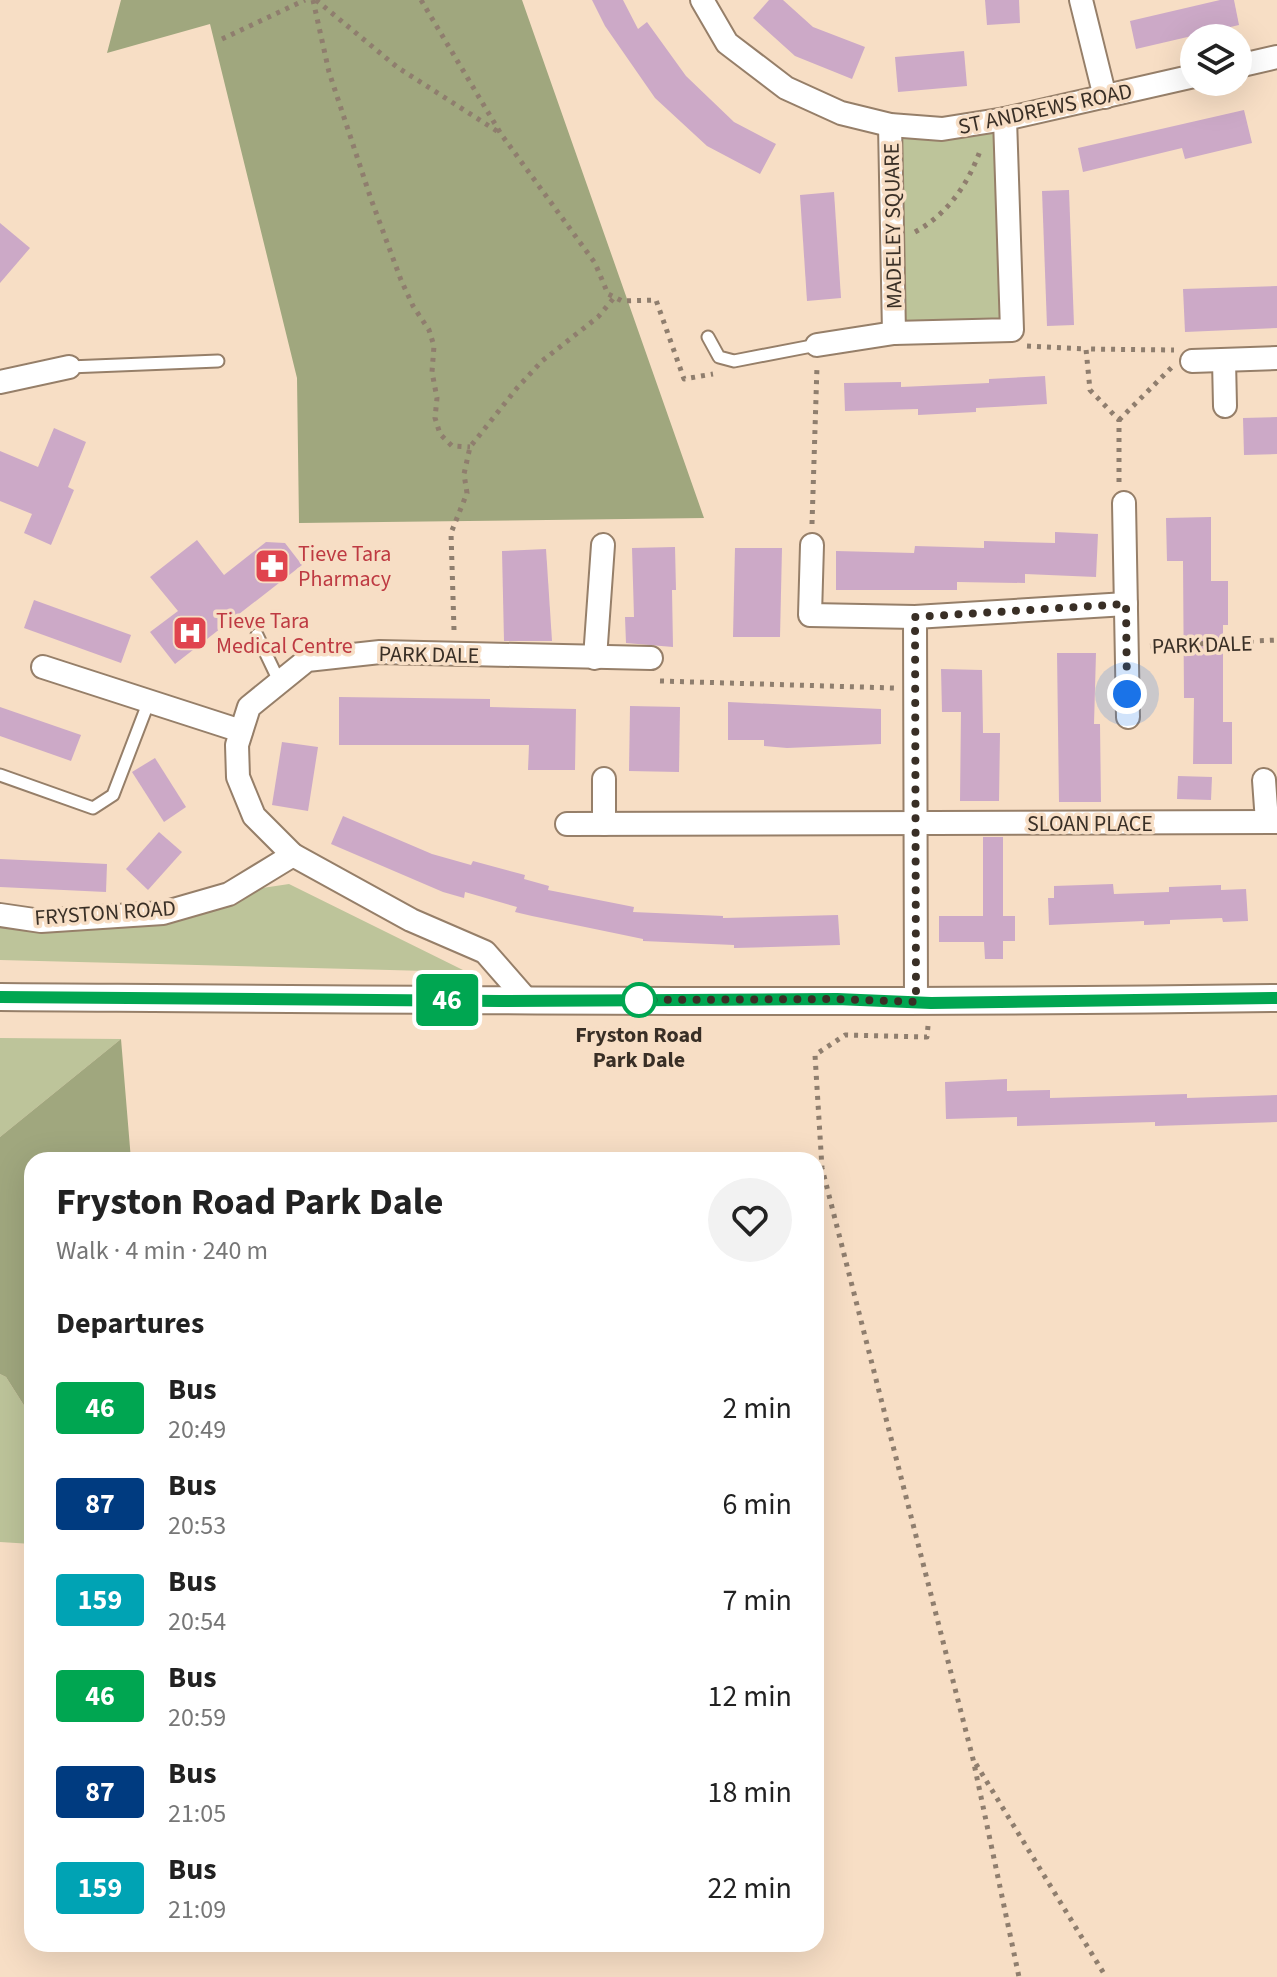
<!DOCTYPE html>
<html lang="en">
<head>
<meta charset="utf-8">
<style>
  body { margin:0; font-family:"Source Sans 3",sans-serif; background:#f2f2f2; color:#222; height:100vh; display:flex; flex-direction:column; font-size:30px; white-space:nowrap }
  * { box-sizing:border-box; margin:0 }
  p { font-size:26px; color:#767676 }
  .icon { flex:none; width:44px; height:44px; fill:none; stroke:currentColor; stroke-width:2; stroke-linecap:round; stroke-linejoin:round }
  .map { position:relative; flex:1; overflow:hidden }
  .details { position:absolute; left:24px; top:1152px; width:800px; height:800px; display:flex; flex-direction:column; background:#fff; border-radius:24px; box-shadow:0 8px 32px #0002 }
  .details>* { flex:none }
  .badge { padding:0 16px; border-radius:6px; font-size:28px; line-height:52px }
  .controls { position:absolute; left:1180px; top:24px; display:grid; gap:16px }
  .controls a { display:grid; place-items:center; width:72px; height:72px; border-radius:50%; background:#fff; box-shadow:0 8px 32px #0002; font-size:40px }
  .you { position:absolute; width:40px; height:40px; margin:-20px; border:6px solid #fff; border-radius:50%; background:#1a73e8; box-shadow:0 0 0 12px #1a73e833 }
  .map>.badge { position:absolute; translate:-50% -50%; box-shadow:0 0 0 4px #fff }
  h2 { padding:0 32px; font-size:30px; line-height:72px }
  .round { display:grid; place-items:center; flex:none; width:84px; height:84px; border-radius:42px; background:#f2f2f2 }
  .headline { display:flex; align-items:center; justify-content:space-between; height:136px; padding:0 32px }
  h1 { font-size:38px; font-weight:700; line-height:60px }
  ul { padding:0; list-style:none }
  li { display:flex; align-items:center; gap:24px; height:96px; padding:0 32px }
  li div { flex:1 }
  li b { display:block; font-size:30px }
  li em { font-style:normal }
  li .badge { min-width:88px; font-weight:700; text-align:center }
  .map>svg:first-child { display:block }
  .green { fill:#bdc49a }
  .forest { fill:#a0a77e }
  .building { fill:#cca9c7 }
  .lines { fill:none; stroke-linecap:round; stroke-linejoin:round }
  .service-casing { stroke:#967f69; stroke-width:15 }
  .minor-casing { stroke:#967f69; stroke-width:26 }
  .tertiary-casing { stroke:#967f69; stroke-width:30 }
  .path { stroke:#8f7e6e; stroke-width:5; stroke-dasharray:4 6; stroke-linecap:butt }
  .service { stroke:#fff; stroke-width:11 }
  .minor { stroke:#fff; stroke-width:22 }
  .tertiary { stroke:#fff; stroke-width:26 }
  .line-casing { stroke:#fff; stroke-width:18 }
  .line { stroke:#00a651; stroke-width:12 }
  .walk { stroke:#392f26; stroke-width:8; stroke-dasharray:0 14.4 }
  .stop-dot { fill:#fff; stroke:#00a651; stroke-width:4 }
  .labels { text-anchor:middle; stroke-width:7; stroke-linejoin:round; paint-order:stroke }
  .street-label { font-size:22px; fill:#392f26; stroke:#f7dec5 }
  .health-label { font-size:22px; fill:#be3a42; stroke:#f7dec5; text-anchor:start }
  .stop-label { font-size:22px; font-weight:bold; fill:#392f26; stroke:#f7dec5 }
</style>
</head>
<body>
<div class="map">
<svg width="1277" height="1977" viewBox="0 0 1277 1977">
  <rect width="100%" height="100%" fill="#f7dec5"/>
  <g class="green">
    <polygon points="1005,119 1012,330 894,333 890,125"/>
    <polygon points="289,884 467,972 0,960 0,915 41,921"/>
    <polygon points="0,1038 121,1039 0,1137"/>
    <polygon points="0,1374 6,1377 32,1418 32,1544 0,1542"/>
  </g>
  <g class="forest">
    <polygon points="121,0 522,0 704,518 299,523 297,378 210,24 107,53"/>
    <polygon points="121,1039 131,1160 32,1160 32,1418 6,1377 0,1374 0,1137"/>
  </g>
  <g class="building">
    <polygon points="592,0 623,0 638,29 647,22 686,76 734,122 776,144 760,174 707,146 655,98 605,26"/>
    <polygon points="769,0 783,0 813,27 865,47 852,79 795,56 753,18"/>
    <polygon points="985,0 1019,0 1020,23 987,25"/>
    <polygon points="1220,0 1234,0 1239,25 1136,49 1130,21"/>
    <polygon points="964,51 967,86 898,92 895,57"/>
    <polygon points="1244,110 1252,143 1185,159 1182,148 1083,172 1078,148"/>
    <polygon points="1069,190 1074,325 1047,326 1042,191"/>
    <polygon points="834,192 841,298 807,301 800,195"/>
    <polygon points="0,223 30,248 0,283"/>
    <polygon points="1277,286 1277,328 1185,332 1183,289"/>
    <polygon points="1045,376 1047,404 976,408 976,412 918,415 918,409 845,411 844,383 901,382 901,387 989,383 989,379"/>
    <polygon points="1277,417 1277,454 1244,455 1243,418"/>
    <polygon points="54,428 86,442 68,487 74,490 51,545 24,533 32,514 0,501 0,451 38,467"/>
    <polygon points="1211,517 1211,581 1228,581 1228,625 1223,625 1223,722 1232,722 1232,764 1193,764 1194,698 1184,698 1183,561 1167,561 1166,518"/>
    <polygon points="1055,532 1098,534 1096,577 1025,574 1025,583 957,582 957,590 836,590 836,551 914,553 915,546 984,548 984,541 1055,543"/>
    <polygon points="197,540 224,575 266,542 285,543 302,565 175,664 150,632 178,611 150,577"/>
    <polygon points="675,547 676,590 672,590 673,647 626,643 625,617 634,617 632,548"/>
    <polygon points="735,548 782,548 780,637 733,637"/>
    <polygon points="546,549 552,641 504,641 502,551"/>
    <polygon points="34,600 131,635 121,663 24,628"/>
    <polygon points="1057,653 1096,653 1094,724 1100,724 1101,802 1059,802"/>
    <polygon points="941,669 982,670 983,733 1000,733 999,801 960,801 961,712 942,712"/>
    <polygon points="339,697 490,699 490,707 576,709 575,770 528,770 529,745 339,745"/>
    <polygon points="728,702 881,709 881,744 787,748 764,746 764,740 728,740"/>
    <polygon points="630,706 680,707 679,772 629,771"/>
    <polygon points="0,707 81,735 71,761 0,736"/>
    <polygon points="282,742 318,747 308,811 272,805"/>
    <polygon points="155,758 186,807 164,822 132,772"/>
    <polygon points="1178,776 1212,777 1211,800 1177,799"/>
    <polygon points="343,816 432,854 471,865 473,861 525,875 524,879 549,886 548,890 634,907 633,912 723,916 723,918 838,915 840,945 734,948 734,945 643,941 643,939 532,916 515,912 517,907 465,892 464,898 443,892 331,844"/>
    <polygon points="159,832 182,852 148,890 126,869"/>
    <polygon points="983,837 1003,837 1003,916 1015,916 1015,941 1003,941 1003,959 985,959 984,942 939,942 939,916 983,916"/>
    <polygon points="0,859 107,864 106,892 0,887"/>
    <polygon points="1113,884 1114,894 1169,892 1169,887 1221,885 1221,890 1246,889 1248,921 1223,922 1222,918 1170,920 1170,924 1144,925 1144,921 1049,925 1048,898 1054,898 1054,886"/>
    <polygon points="1007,1079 1007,1091 1050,1090 1050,1098 1187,1094 1187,1098 1277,1095 1277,1122 1155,1126 1155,1122 1017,1126 1017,1117 946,1119 945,1082"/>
  </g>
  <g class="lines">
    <defs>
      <g id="service">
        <polyline points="708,337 719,357 734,361 817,345"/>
        <polyline points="69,367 218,361"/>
        <polyline points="257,635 279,681"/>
        <polyline points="0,775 93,808 113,795 149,701"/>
      </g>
      <g id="minor">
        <polyline points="702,0 727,43 786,88 841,113 890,125 942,129 1005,119 1194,76"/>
        <polyline points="1081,0 1105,97"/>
        <polyline points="1238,66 1277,57"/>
        <polyline points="890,125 894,333 1012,330 1005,119"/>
        <polyline points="817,345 894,333"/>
        <polyline points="1224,360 1225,406"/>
        <polyline points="1192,361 1277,358"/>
        <polyline points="0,382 69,367"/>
        <polyline points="1124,503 1128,717"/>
        <polyline points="812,545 810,615 915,617 1126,604"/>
        <polyline points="915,617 916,1002"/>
        <polyline points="595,658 603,545"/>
        <polyline points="43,667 241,731"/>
        <polyline points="604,779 604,824"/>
        <polyline points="1264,780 1267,822"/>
        <polyline points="567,824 1277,822"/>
        <polyline points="0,915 41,921 163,913 229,894 293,855"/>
        <polyline points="527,1000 485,952 411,920 293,855 254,816 238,777 237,745 249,707 307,660 380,652 651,658"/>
      </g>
      <path id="tertiary" d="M0 997C426 1000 851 1004 1277 998"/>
    </defs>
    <use href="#service" class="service-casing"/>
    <use href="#minor" class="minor-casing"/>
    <use href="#tertiary" class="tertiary-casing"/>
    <g class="path">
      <polyline points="313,0 329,72 371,199 401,280 413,306 429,330 434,346 432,372 437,398 435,418 440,434 452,446 470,447"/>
      <polyline points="316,0 397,67 500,133"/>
      <polyline points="421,0 501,134 595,263 608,294 622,301 656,300 684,379 713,374"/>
      <polyline points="222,39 305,0"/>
      <path d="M915 232C948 214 969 183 981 148"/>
      <polyline points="1027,346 1086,349"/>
      <polyline points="1119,420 1172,367"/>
      <polyline points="1119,482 1119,420 1090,390 1086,349 1174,350"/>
      <polyline points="812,524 817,366"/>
      <polyline points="454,630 451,533 467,493 464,474 470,447 517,388 542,361 598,317 613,299"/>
      <polyline points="1150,646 1277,640"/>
      <polyline points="660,681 894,688"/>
      <polyline points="928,1026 927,1037 845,1035 815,1055 822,1168 973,1759 1019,1977"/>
      <polyline points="976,1764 1106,1977"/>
    </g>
    <use href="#service" class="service"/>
    <use href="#minor" class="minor"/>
    <use href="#tertiary" class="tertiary"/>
  </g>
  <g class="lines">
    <defs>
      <polyline id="line" points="0,997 500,1001 837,999 931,1003 1277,998"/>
    </defs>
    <use href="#line" class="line-casing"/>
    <use href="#line" class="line"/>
    <polyline class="walk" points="639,1000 837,999 916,1002 915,617 1126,604 1127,694"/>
  </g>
  <defs>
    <symbol id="pharmacy-square" viewBox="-11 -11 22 22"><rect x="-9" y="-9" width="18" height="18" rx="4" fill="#e0444e" stroke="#f7dec5"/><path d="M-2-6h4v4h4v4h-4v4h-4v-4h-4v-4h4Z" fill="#fff"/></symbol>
    <symbol id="hospital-square" viewBox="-11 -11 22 22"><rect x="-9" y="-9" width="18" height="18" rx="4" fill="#e0444e" stroke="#f7dec5"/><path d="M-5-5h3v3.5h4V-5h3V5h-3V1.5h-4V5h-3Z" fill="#fff"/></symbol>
  </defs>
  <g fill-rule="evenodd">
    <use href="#pharmacy-square" x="252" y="546" width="40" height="40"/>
    <use href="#hospital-square" x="170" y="613" width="40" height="40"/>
  </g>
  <circle class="stop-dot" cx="639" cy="1000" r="16"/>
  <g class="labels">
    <g class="street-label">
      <text transform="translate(1045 108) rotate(-12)" y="8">ST ANDREWS ROAD</text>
      <text transform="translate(892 226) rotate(-91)" y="8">MADELEY SQUARE</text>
      <text transform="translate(1202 644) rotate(-2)" y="8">PARK DALE</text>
      <text transform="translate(429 654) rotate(1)" y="8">PARK DALE</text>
      <text x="1090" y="831">SLOAN PLACE</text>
      <text transform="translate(105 912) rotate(-4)" y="8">FRYSTON ROAD</text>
    </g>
    <g class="health-label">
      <text x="298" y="561">Tieve Tara<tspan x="298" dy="25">Pharmacy</tspan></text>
      <text x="216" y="628">Tieve Tara<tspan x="216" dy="25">Medical Centre</tspan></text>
    </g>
    <g class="stop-label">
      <text x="639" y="1042">Fryston Road<tspan x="639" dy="25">Park Dale</tspan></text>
    </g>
  </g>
</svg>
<div class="controls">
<a><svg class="icon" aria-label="layers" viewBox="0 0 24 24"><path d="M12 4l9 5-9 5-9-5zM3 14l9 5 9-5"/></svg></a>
</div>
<div class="you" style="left:1127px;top:694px"></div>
<b class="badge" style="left:447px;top:1000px;background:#00a651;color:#fff">46</b>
<section class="details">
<div class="headline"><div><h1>Fryston Road Park Dale</h1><p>Walk · 4 min · 240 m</p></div><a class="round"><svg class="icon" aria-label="heart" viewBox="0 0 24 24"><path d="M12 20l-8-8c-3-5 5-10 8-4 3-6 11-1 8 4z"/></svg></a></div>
<h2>Departures</h2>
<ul>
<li><span class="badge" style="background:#00a651;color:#fff">46</span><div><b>Bus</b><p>20:49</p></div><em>2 min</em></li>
<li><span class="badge" style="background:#003b80;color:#fff">87</span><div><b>Bus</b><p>20:53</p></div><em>6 min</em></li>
<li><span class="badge" style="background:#00a3b4;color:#fff">159</span><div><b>Bus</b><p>20:54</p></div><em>7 min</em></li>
<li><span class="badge" style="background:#00a651;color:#fff">46</span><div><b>Bus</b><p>20:59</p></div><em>12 min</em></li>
<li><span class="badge" style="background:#003b80;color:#fff">87</span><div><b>Bus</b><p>21:05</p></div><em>18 min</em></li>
<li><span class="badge" style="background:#00a3b4;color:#fff">159</span><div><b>Bus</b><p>21:09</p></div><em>22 min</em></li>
</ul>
</section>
</div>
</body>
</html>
